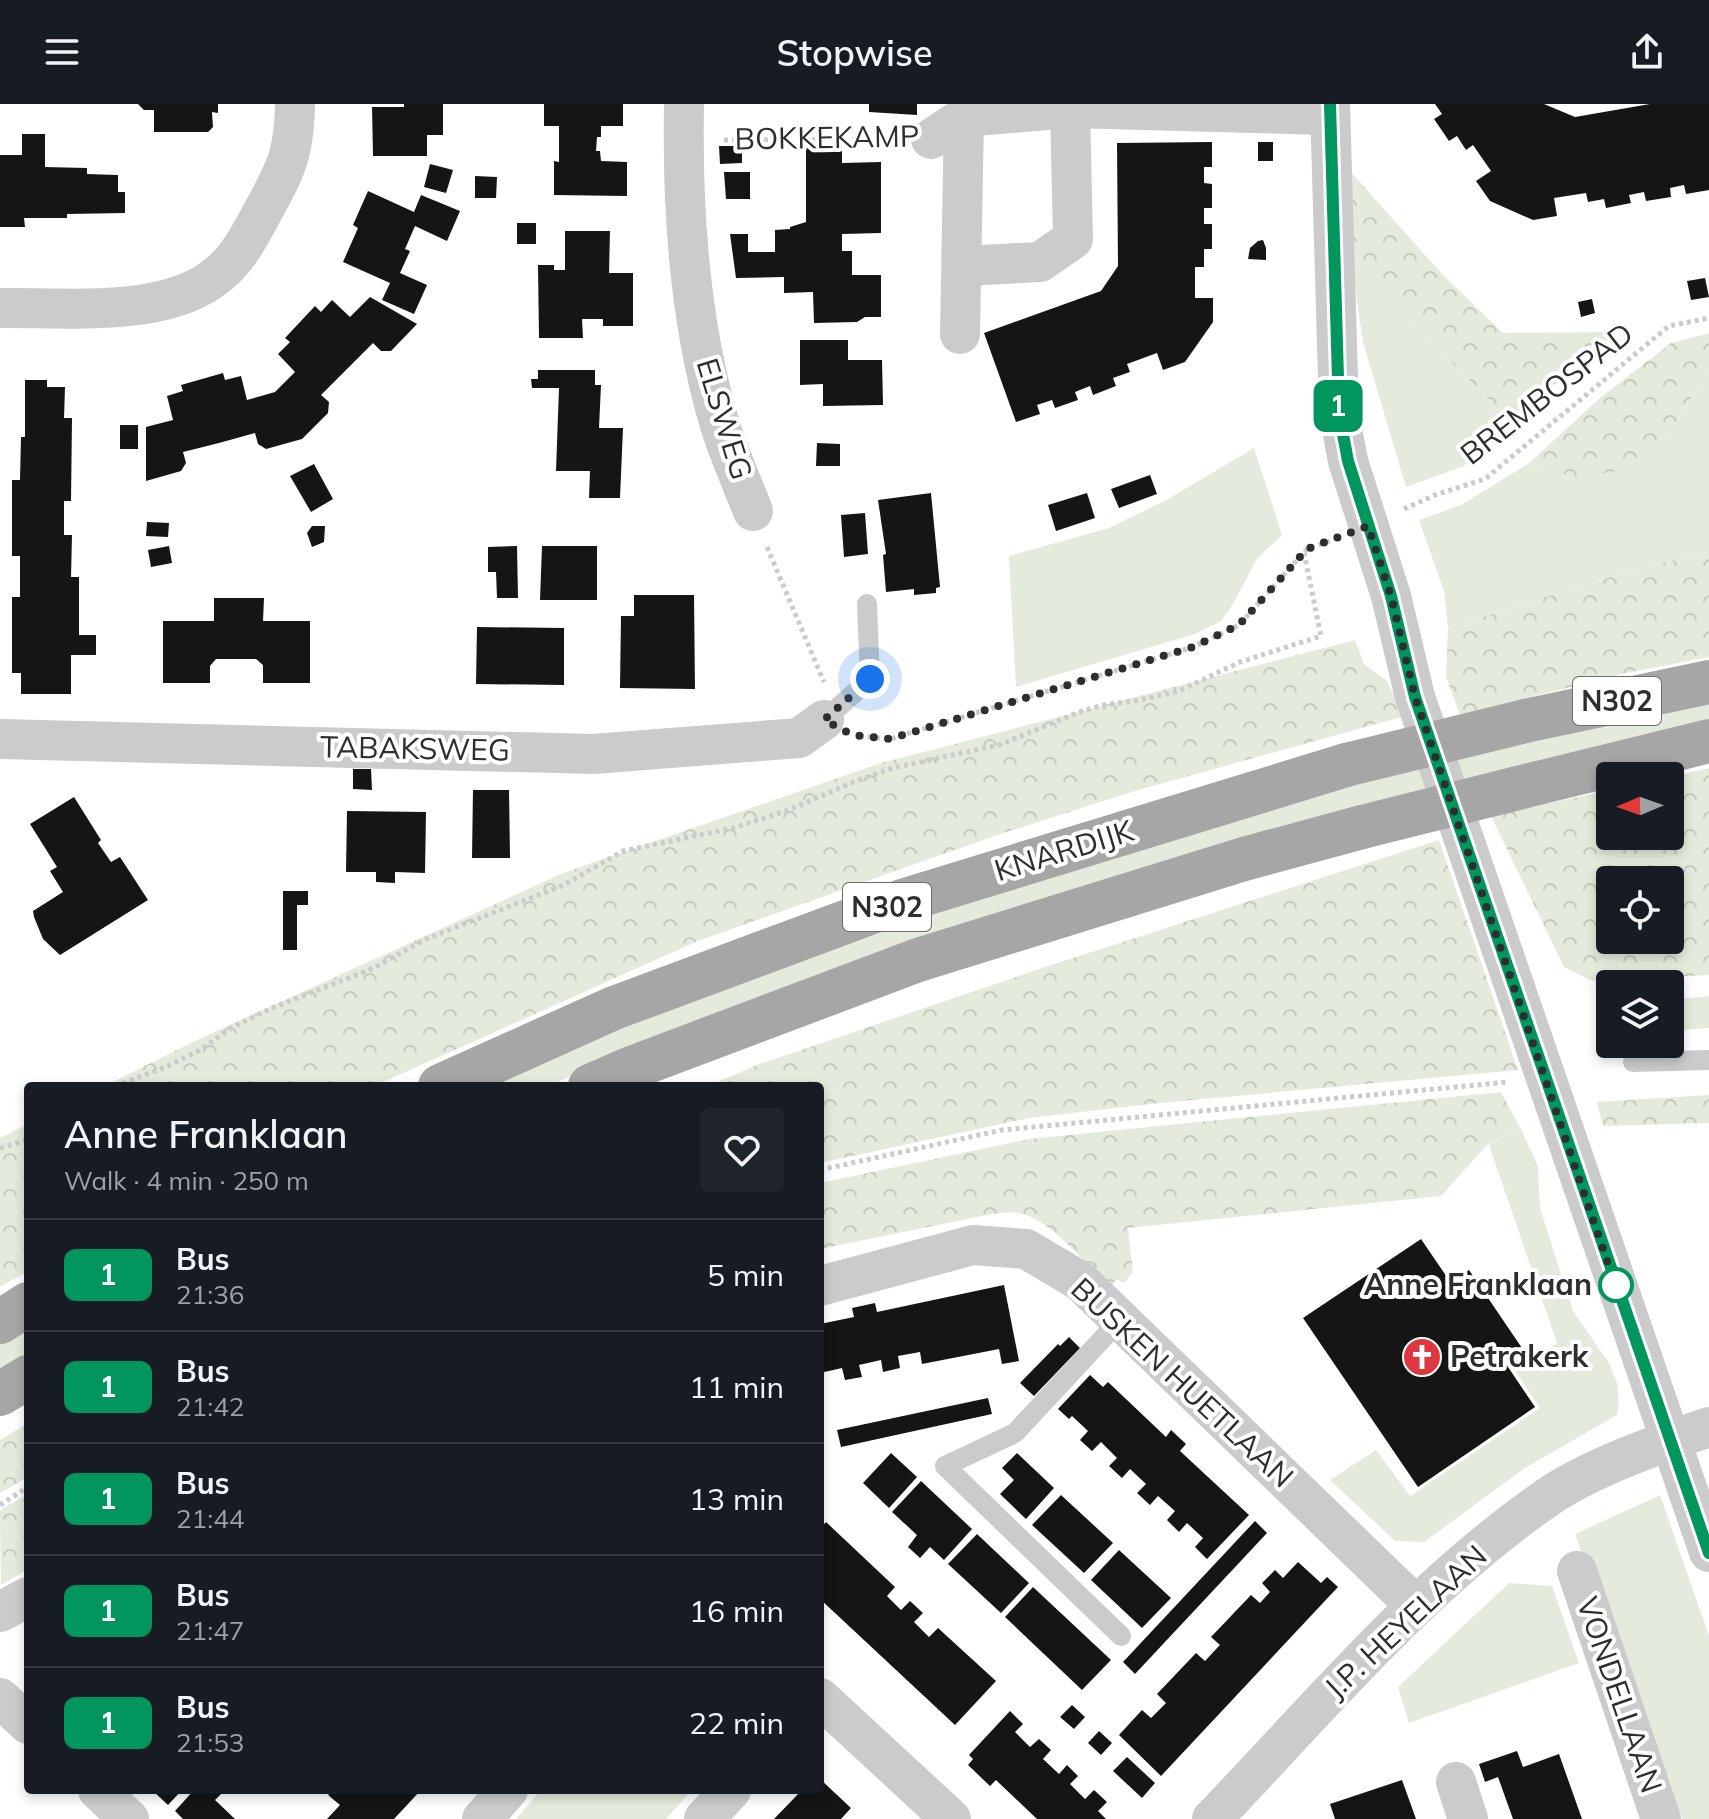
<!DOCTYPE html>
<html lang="en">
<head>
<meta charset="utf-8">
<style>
  body { margin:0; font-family:Mulish,sans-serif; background:#20242c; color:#f1f3f6; height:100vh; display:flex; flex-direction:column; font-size:30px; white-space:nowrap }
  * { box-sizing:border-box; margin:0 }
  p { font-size:26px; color:#9ea1a6 }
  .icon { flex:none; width:44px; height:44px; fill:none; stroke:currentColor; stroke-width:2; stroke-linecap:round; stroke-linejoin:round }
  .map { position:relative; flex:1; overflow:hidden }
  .panel { position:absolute; left:24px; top:978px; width:800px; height:712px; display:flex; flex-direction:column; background:#171b24; border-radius:8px; box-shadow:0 4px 12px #0003 }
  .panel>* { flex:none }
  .badge { padding:0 16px; border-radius:12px; font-size:28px; line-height:52px }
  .needle { width:52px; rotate:268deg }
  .buttons { position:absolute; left:1596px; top:658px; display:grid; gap:16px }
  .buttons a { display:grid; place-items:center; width:88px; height:88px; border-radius:8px; background:#171b24; box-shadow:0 4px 12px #0003; font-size:40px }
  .you { position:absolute; width:40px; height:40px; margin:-20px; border:6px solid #fff; border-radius:50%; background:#1a73e8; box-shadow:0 0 0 12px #1a73e833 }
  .map>.badge { position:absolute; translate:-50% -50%; box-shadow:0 0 0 4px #fff }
  .round { display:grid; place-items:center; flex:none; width:84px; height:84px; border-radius:8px; background:#20242c }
  .headline { display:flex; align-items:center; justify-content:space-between; height:136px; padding:0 40px }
  h1 { font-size:38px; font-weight:600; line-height:60px }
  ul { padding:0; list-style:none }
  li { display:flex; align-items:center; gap:24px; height:112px; padding:0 40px; border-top:2px solid #363941 }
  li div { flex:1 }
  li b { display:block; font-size:30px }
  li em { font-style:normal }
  li .badge { min-width:88px; font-weight:700; text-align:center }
  header { display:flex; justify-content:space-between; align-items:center; height:104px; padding:0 40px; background:#171b24; font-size:36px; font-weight:600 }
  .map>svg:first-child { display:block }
  .green { fill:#e4ebdc }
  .forest { fill:url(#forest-crowns); fill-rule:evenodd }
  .building { fill:#151515 }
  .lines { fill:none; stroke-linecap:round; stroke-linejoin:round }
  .path { stroke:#cbcbcb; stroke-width:5; stroke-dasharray:4 4; stroke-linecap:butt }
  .lane { stroke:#cbcbcb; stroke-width:20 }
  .street { stroke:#cbcbcb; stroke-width:40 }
  .primary { stroke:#a6a6a6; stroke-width:44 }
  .primary-bridge { stroke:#a6a6a6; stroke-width:44 }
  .line-casing { stroke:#fff; stroke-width:18 }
  .line { stroke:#00965e; stroke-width:12 }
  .walk { stroke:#2e2e2e; stroke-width:8; stroke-dasharray:0 14.4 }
  .stop-dot { fill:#fff; stroke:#00965e; stroke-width:4 }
  .labels { text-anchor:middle; stroke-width:8; stroke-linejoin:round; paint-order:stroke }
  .shield { fill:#fff; stroke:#6d6d6d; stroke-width:2 }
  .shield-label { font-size:28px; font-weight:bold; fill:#2e2e2e }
  .street-label { font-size:30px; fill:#2e2e2e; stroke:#fff }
  .stop-label { font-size:30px; font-weight:bold; fill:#2e2e2e; stroke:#fff; text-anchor:end }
  .poi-label { font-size:30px; font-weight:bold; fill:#2e2e2e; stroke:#fff; text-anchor:start }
</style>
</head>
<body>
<header><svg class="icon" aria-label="menu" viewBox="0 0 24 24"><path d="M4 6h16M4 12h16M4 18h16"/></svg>Stopwise<svg class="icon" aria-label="share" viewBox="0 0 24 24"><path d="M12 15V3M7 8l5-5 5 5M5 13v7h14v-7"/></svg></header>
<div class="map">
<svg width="1709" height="1715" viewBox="0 0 1709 1715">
  <defs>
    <pattern id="forest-crowns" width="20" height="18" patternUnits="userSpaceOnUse" patternTransform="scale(2)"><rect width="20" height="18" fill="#e4ebdc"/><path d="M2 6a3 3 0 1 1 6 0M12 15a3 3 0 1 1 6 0" fill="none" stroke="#c4cabd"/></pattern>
  </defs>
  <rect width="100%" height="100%" fill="#fff"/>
  <g class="green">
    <polygon points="1351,154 1510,318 1464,362 1406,383 1363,238"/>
    <polygon points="1709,266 1709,447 1600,476 1448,524 1444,487 1419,416 1461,401 1528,360 1548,367 1664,336"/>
    <polygon points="1254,344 1282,431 1257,455 1233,500 1221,517 1195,530 1016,583 1009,452 1109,424 1170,394"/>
    <polygon points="1709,595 1709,620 632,945 548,982 487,982 635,918 908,812 1277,701 1664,603"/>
    <polygon points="1709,892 1709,924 1670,927 1670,896"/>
    <polygon points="1520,1023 1538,1062 1540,1104 1573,1207 1609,1259 1617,1279 1619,1299 1617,1311 1525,1364 1424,1438 1395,1437 1330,1376 1376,1346 1410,1392 1540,1304 1516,1268 1557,1239 1489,1041"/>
    <polygon points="28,1221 28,1249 0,1267 0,1238"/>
    <polygon points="1660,1391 1709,1532 1709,1715 1682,1715 1594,1458 1586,1461 1575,1430"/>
    <polygon points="1509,1479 1552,1482 1579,1559 1409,1619 1398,1583"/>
    <polygon points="541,1686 692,1686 666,1715 516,1715"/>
  </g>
  <g class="forest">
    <polygon points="1349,66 1443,171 1503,229 1616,228 1510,318 1351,154"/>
    <polygon points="1709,229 1709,266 1664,336 1624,366 1580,373 1548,367 1528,360 1600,294 1671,239"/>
    <polygon points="1709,447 1709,553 1626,569 1460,611 1446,573 1448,524 1600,476"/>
    <polygon points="1355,536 1364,560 1386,576 1405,612 1138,686 1000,730 698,837 374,982 105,982 197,936 563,769 881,659"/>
    <path d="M1709 664V871L1592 877 1564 863 1491 712 1610 686V732H1670V673ZM1610 776H1670V836H1610Z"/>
    <polygon points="1439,736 1518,966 1160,999 1029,1014 820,1059 820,982 708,982 757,961 1039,865"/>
    <path d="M1501 988 1520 1023 1486 1042 1441 1092 1128 1124 1133 1168 1124 1179 1117 1175 1110 1183C1087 1161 1054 1120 1024 1110 1012 1107 999 1109 987 1111L820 1145V1079L1029 1035Z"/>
    <polygon points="1709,991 1709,1019 1603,1022 1597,998"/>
    <polygon points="28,1020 28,1167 0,1183 0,1034"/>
    <polygon points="28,1319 28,1373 0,1389 0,1336"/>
    <polygon points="28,1390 28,1465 1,1481 0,1406"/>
  </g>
  <g class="building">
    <polygon points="138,0 218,0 218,9 212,8 213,23 208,28 154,28 154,6 144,6"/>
    <polygon points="404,0 443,0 443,31 427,31 427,52 373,52 372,3 404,3"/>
    <polygon points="544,0 623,0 623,22 601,22 601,33 597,33 596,47 600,47 601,57 627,58 627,92 554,91 554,57 559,58 559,22 544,22"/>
    <polygon points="869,0 917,0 917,11 869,8"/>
    <polygon points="1435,0 1544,0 1575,13 1650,0 1709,0 1709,86 1686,90 1684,81 1670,84 1671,93 1646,97 1644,88 1629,91 1631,99 1606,104 1604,95 1588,98 1586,89 1554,94 1557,112 1533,116 1490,97 1476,77 1491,67 1473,41 1466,46 1457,32 1449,37 1434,15 1442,10"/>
    <polygon points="22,30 45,30 45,63 87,64 87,70 118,71 118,88 125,88 125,109 67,110 67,114 24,114 25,123 0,123 0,51 22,51"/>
    <polygon points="1212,38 1212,63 1204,63 1204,79 1212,80 1212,104 1204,104 1204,120 1212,120 1212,145 1204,145 1204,163 1195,163 1195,194 1213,194 1213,218 1185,258 1163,266 1157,249 1127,260 1130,268 1113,274 1116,282 1093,291 1090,282 1075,288 1078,296 1055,304 1052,296 1037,301 1040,310 1016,318 984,229 1101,187 1118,162 1117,39"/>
    <rect x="1258" y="38" width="15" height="19"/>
    <polygon points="806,41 842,41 842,59 881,58 881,129 842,130 842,147 852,147 852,171 881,171 881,213 865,213 857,218 814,219 813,188 784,189 784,173 736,174 730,130 748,130 748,148 775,148 775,126 790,125 790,123 806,118"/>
    <polygon points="719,42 742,42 742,59 720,60"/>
    <polygon points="430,60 453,66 446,89 424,83"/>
    <polygon points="724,68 750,68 750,95 726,95"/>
    <polygon points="475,72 497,73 496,94 475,94"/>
    <polygon points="368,87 414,108 421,91 460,107 447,137 415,122 405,145 410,147 400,169 427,181 414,210 382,196 390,179 343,158 358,124 353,121"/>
    <rect x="517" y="119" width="19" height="21"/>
    <polygon points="565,127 610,127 609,169 633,169 633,222 603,222 603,215 582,215 583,234 539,234 538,161 554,161 554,166 565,166"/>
    <polygon points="1263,136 1266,144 1266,156 1248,155 1250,144 1258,137"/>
    <polygon points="1705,174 1709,193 1691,196 1687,177"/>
    <polygon points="370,193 417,220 391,247 381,247 373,239 321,291 329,298 328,309 302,335 266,345 258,340 255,329 219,339 183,348 186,359 181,367 146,377 146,323 173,316 167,292 183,287 181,281 223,269 225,276 241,272 247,296 275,288 295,268 278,250 290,238 285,234 315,202 321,208 332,196 350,213"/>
    <polygon points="1592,195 1595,209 1581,213 1578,198"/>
    <polygon points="800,236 848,236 848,256 882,256 883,301 823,302 823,280 800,281"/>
    <polygon points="538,266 595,266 595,281 601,281 599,324 623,324 620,394 589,394 590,367 556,367 559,284 532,284 531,275 538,275"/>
    <polygon points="25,276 47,276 47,283 65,283 64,314 72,314 71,397 64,397 64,431 72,431 71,473 79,473 79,531 96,531 96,551 71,551 71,590 21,590 21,569 12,569 12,493 20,493 20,452 12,452 12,376 20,376 21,333 25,333"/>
    <rect x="120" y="321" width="18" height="24"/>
    <polygon points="817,339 840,340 840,362 816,362"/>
    <polygon points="314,360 333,395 311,408 290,372"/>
    <polygon points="1150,371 1157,390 1119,404 1111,385"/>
    <polygon points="931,389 940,483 936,484 936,489 914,491 914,485 886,488 883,451 886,450 878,396"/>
    <polygon points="1087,389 1095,414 1056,427 1048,401"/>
    <polygon points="865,409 868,450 844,453 841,411"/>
    <polygon points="147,418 169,419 168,433 146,432"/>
    <polygon points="312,422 325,422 324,438 312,443 307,429"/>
    <polygon points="169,442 172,459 151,463 148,446"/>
    <polygon points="517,442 518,494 497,494 496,468 488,468 488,443"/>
    <polygon points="542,442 597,442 597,496 540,496"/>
    <polygon points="634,491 694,491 695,585 620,584 621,512 634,512"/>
    <polygon points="214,494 264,494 263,517 310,517 310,579 263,579 263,561 256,555 216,555 210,562 210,579 163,579 163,517 214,517"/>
    <polygon points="477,523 564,524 564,581 476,580"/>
    <polygon points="353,665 371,665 372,686 353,685"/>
    <polygon points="473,686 509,686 510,754 472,754"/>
    <polygon points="74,693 101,736 98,739 111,758 120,753 148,796 60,851 43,835 34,813 33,807 63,788 50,767 57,763 30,720"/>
    <polygon points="347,707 426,708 425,769 395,768 395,779 376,778 376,768 346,768"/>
    <polygon points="283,787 308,787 308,801 297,801 297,846 283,846"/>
    <polygon points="1421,1135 1451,1179 1469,1166 1524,1247 1506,1260 1535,1303 1418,1383 1303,1214"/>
    <polygon points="1004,1181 1019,1257 1002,1260 999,1245 922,1260 920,1248 898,1252 900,1264 883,1268 881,1256 859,1261 862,1273 845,1276 842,1264 820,1269 820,1220 854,1213 852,1204 875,1199 877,1208"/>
    <polygon points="1069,1233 1080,1244 1034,1292 1020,1279 1058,1240 1060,1242"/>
    <polygon points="1090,1271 1103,1283 1108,1278 1166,1333 1171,1326 1186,1340 1180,1347 1249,1411 1207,1455 1195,1443 1203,1434 1187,1419 1179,1428 1167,1416 1175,1407 1158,1392 1150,1401 1137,1389 1146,1380 1130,1365 1122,1374 1109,1362 1117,1354 1101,1338 1092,1347 1080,1336 1088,1327 1072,1312 1069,1315 1058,1305"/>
    <polygon points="988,1294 992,1310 841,1343 837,1326"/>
    <polygon points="891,1349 917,1373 889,1404 863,1379"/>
    <polygon points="1017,1349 1054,1384 1026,1415 1000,1390 1014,1376 1002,1364"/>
    <polygon points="921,1377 972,1425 944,1456 930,1443 920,1454 908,1443 917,1431 892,1408"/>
    <polygon points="1061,1391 1113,1439 1084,1469 1032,1421"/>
    <polygon points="1255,1417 1267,1429 1135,1570 1123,1558"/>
    <polygon points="826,1418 895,1483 887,1492 901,1506 910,1497 923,1509 914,1518 929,1533 938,1524 996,1577 955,1621 820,1495 820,1425"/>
    <polygon points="977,1430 1029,1479 1001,1509 948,1460"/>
    <polygon points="1119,1446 1171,1494 1142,1524 1091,1476"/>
    <polygon points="1298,1458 1321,1479 1327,1473 1338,1483 1161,1672 1119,1631 1142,1606 1151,1614 1166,1599 1157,1590 1196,1549 1205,1557 1218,1543 1220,1541 1211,1533 1251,1491 1260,1499 1270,1488 1262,1479 1275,1466 1283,1474"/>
    <polygon points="1033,1483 1111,1556 1082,1586 1005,1513"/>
    <polygon points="1072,1601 1085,1613 1074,1625 1060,1613"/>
    <polygon points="1010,1607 1023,1620 1015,1628 1030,1643 1039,1635 1051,1646 1043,1655 1059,1670 1067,1661 1078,1672 1070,1680 1085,1695 1094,1686 1107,1698 1098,1707 1106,1715 1037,1715 998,1678 996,1676 990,1682 968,1661 973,1655 969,1651"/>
    <polygon points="1099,1627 1112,1639 1101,1651 1088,1639"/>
    <polygon points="1517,1647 1523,1663 1559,1650 1582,1715 1513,1715 1498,1673 1485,1678 1479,1660"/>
    <polygon points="1127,1653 1155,1679 1142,1694 1113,1667"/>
    <polygon points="820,1675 851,1704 841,1715 774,1715 802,1686 820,1686"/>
    <polygon points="1402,1676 1416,1715 1335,1715 1330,1700"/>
    <polygon points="152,1686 182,1686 168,1701"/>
    <polygon points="194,1686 225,1686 215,1696 235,1715 183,1715 175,1707"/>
    <polygon points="333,1686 421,1686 394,1715 327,1715 340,1701 328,1691"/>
  </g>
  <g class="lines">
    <g class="path">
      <polyline points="724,36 894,35"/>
      <polyline points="1404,405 1435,391 1485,375 1669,222 1709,214"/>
      <polyline points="767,443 824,578"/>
      <polyline points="860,632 890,635 1193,543 1239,521 1307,445 1332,436"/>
      <polyline points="115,982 168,962 200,946 231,924 272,904 374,864 426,835 564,781 623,747 733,724 789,706 856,677 893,664 999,641 1082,607 1104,601 1139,596 1179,587 1240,558 1321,532 1304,449"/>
      <polyline points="0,1044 28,1036"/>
      <polyline points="820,1066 1002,1026 1508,978"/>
      <polyline points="0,1401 28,1383"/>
    </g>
    <g class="lane">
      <polyline points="824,616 870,575 867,500"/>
      <polyline points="1633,958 1709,956"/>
      <polyline points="1119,1217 1015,1329 945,1362 1121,1532"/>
    </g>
    <g class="street">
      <path d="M684 0C682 104 690 221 720 321 729 350 742 379 753 407"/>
      <polyline points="1330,0 1339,309 1348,357 1391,492 1415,593 1709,1448"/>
      <polyline points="931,35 964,13 1070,4 1330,11"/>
      <polyline points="963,162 1040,158 1073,135 1070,4"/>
      <path d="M0 204C66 203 168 215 220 169 239 153 250 131 262 109 286 65 294 51 295 0"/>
      <polyline points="960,230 964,13"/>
      <polyline points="0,635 593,650 799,634 824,616"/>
      <polyline points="820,1182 973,1141 1026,1145 1080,1177 1415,1501"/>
      <polyline points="1577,1467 1661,1715"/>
      <polyline points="0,1508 28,1493"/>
      <polyline points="0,1594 28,1620"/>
      <polyline points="820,1594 951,1715"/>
      <polyline points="1456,1678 1468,1715"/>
      <polyline points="98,1686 129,1715"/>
      <polyline points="482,1715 508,1686"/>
      <polyline points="704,1715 731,1686"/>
      <path d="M1212 1715C1320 1603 1419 1482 1548 1393 1592 1363 1659 1340 1709 1323"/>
    </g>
    <g class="primary">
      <polyline points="1525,617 1709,578"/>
      <polyline points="1538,679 1709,637"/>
      <polyline points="440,982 614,904 902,797 1346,661"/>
      <polyline points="590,982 634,963 918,856 1244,755 1362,723"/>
      <polyline points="0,1218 28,1200"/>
      <polyline points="0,1290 28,1273"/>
    </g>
    <g class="primary-bridge">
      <polyline points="1346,661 1525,617"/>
      <polyline points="1362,723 1538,679"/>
    </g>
  </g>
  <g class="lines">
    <defs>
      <polyline id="line" points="1330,0 1339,309 1348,357 1391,492 1415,593 1709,1449"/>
    </defs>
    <use href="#line" class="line-casing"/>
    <use href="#line" class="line"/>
    <polyline class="walk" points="870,575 824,616 853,631 890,635 1193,543 1239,521 1307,445 1368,422 1391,492 1415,593 1617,1186 1616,1181"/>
  </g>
  <defs>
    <symbol id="church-disc" viewBox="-11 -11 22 22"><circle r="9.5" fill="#dd3842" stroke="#fff"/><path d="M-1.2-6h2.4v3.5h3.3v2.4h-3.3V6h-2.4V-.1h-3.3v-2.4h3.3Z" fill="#fff"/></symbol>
  </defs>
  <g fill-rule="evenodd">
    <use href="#church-disc" x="1400" y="1231" width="44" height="44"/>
  </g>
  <circle class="stop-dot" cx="1616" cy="1181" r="16"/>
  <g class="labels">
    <g class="shield">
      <rect x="1573" y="573" width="88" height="48" rx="6"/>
      <rect x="843" y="779" width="88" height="48" rx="6"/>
    </g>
    <g class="shield-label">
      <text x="1617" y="607">N302</text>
      <text x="887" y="813">N302</text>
    </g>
    <g class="street-label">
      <text transform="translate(827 34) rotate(-1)" y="10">BOKKEKAMP</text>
      <text transform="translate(1547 290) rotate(-38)" y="10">BREMBOSPAD</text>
      <text transform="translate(724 315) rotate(73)" y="10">ELSWEG</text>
      <text transform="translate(415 645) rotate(1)" y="10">TABAKSWEG</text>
      <text transform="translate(1064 747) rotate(-17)" y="10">KNARDIJK</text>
      <text transform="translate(1182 1279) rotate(43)" y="10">BUSKEN HUETLAAN</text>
      <text transform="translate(1406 1518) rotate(-43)" y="10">J.P. HEYELAAN</text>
      <text transform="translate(1619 1591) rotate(71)" y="10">VONDELLAAN</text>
    </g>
    <g class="stop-label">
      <text x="1592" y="1191">Anne Franklaan</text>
    </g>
    <g class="poi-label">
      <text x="1450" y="1263">Petrakerk</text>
    </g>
  </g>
</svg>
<div class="buttons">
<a><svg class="needle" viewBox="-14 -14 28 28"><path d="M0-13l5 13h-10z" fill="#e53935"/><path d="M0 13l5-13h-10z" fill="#9ea1a6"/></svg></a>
<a><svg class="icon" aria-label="locate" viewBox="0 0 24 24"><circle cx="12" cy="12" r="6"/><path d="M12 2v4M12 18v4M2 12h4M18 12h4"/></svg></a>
<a><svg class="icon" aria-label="layers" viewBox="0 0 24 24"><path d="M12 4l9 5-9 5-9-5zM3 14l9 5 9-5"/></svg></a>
</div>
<div class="you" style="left:870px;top:575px"></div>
<b class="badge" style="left:1338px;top:302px;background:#00965e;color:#fff">1</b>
<section class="panel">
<div class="headline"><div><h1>Anne Franklaan</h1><p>Walk · 4 min · 250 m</p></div><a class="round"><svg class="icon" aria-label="heart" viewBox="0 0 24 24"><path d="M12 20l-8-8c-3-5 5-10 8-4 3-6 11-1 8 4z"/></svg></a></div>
<ul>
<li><span class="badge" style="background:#00965e;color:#fff">1</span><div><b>Bus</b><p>21:36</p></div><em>5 min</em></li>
<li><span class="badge" style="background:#00965e;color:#fff">1</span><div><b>Bus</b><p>21:42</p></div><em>11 min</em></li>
<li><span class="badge" style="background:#00965e;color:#fff">1</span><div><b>Bus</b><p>21:44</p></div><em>13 min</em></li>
<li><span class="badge" style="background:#00965e;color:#fff">1</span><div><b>Bus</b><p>21:47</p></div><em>16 min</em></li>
<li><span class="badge" style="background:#00965e;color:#fff">1</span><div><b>Bus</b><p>21:53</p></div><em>22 min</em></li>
</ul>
</section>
</div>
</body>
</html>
